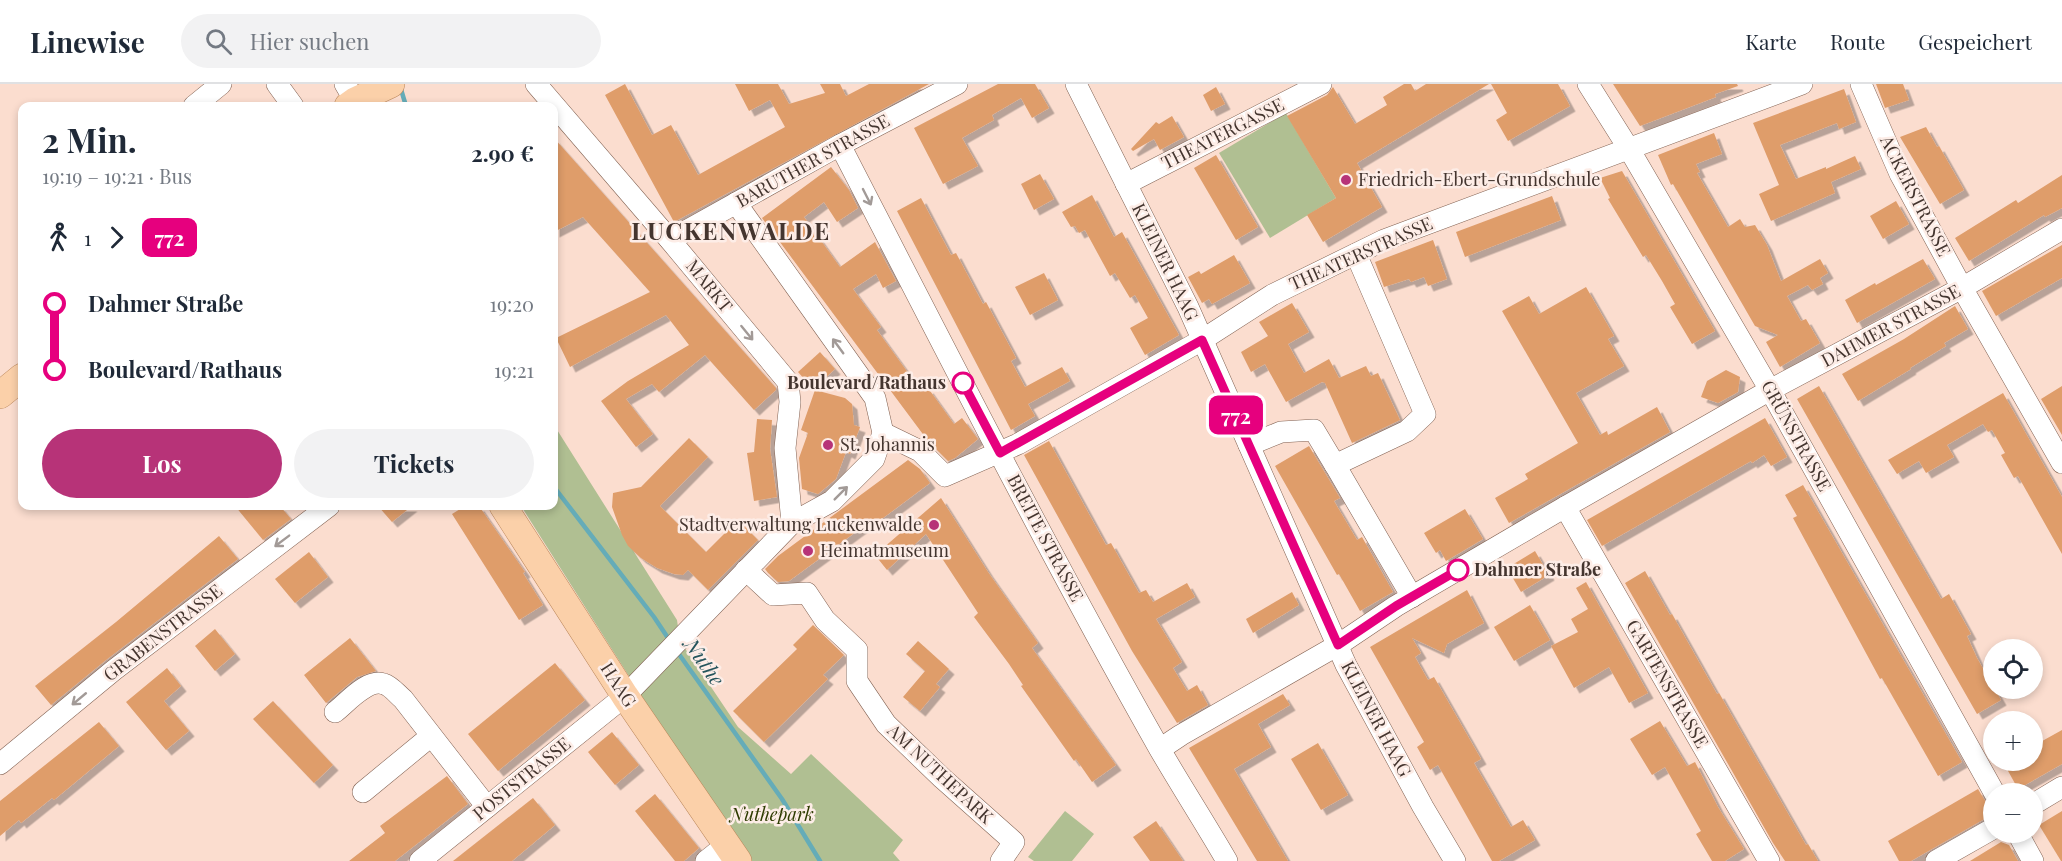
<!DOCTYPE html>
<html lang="de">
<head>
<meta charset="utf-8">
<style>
  body { margin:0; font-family:"Playfair Display",serif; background:#f2f2f3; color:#1f2937; height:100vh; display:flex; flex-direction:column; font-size:22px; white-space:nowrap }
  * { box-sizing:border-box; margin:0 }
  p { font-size:20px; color:#747a83 }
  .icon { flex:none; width:33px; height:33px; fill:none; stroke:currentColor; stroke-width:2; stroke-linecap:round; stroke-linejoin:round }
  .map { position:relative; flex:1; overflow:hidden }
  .sheet { position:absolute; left:18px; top:18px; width:540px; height:408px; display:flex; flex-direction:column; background:#fff; border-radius:12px; box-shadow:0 3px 9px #0003 }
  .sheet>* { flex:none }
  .badge { padding:0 12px; border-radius:9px; font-size:21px; line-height:39px }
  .fabs { position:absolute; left:1983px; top:555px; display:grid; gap:12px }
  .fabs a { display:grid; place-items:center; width:60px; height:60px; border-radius:50%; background:#fff; box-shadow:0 3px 9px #0003; font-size:30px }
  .map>.badge { position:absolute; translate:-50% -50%; box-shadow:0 0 0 3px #fff }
  .legs { display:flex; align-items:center; gap:9px; height:66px; padding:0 24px; font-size:20px }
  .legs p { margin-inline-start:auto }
  .head { display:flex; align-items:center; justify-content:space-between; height:102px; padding:0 24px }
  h1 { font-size:33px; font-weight:700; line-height:45px }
  .button { display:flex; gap:12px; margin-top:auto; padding:12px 24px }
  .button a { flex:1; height:69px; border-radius:36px; background:#b73378; color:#fff; font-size:24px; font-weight:700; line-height:69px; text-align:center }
  .button a+a { background:#f2f2f3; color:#1f2937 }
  ul { padding:0 24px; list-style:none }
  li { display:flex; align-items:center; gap:21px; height:66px; font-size:22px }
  li i { display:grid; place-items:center; width:9px; height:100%; margin:0 8px; background:currentColor }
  li i::after { content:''; width:15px; height:15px; margin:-8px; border:4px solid; border-radius:50%; background:#fff }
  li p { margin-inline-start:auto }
  li:first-child i { background:linear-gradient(#0000 50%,currentColor 0) }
  li:last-child i { background:linear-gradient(currentColor 50%,#0000 0) }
  header { display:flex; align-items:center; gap:36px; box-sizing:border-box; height:84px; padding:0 30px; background:#fff; border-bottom:2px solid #e0e1e3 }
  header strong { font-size:28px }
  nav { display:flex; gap:33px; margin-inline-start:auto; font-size:21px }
  .search { width:420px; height:54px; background:#f2f2f3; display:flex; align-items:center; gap:15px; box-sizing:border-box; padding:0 21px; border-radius:33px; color:#747a83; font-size:22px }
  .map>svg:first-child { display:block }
  .green { fill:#b0bf92 }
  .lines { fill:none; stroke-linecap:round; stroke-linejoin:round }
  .stream { stroke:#65acb8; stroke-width:4.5 }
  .building { fill:#df9d6b; filter:url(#shadow) }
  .minor-casing { stroke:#826253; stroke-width:22 }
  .major-casing { stroke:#b98559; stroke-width:28 }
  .minor { stroke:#fff; stroke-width:21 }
  .major { stroke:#fbd0a9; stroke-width:27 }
  .oneway { stroke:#a29a97 }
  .line-1-casing { stroke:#fff; stroke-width:14 }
  .line-1 { stroke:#e6007e; stroke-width:9 }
  .poi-dot { fill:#b73378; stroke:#fdede7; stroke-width:2 }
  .stop-1-dot { fill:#fff; stroke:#e6007e; stroke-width:3 }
  .labels { text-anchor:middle; stroke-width:5; stroke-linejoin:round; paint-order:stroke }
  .street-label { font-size:18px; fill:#44352f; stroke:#fdede7 }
  .poi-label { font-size:18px; fill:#44352f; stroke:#fdede7; text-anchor:start }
  .stop-label { font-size:18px; font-weight:bold; fill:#44352f; stroke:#fdede7; text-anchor:end }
  .park-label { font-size:18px; font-style:italic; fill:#2e3b01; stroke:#fdede7 }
  .water-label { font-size:20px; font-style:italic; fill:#24545c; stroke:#fdede7 }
  .district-label { font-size:24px; font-weight:bold; letter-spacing:1.5px; fill:#44352f; stroke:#fdede7 }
</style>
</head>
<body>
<header>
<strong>Linewise</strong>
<div class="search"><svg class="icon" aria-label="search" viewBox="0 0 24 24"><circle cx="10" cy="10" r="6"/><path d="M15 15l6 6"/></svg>Hier suchen</div>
<nav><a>Karte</a><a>Route</a><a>Gespeichert</a></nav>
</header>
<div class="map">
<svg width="2062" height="777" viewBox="0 0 2062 777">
  <defs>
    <filter id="shadow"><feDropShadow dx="5.5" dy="5.5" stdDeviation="0" flood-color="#0004"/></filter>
  </defs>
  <rect width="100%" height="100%" fill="#fbddcf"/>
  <g class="green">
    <polygon points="1286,29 1336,114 1270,154 1219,69"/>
    <polygon points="554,341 677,536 680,557 738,643 791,690 811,670 903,756 893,769 900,777 750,777 731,753 521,422 554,422"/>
    <polygon points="1065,727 1094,750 1072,777 1034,777 1028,773"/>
  </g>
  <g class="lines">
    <g class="stream">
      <polyline points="400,2 406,22"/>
      <polyline points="554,403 654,533 670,557"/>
      <polyline points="676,566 782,715 820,777"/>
    </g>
  </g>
  <g class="building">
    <polygon points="625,0 652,51 671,41 698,91 785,43 770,16 749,27 735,0 778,0 789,20 825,9 820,0 840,0 846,12 869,0 929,0 674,138 605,11"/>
    <polygon points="998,0 1035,0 1049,24 1032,34 1021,14 992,31 994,36 962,54 978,82 943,100 914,44"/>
    <polygon points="1404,0 1411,0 1415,7 1426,0 1489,0 1357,79 1382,123 1323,158 1307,131 1336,114 1287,32 1327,11 1333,3 1355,40 1387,21 1383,13"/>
    <polygon points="1491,0 1558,0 1570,22 1508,57 1496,36 1507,29"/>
    <polygon points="1613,0 1737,0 1738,2 1715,10 1716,13 1640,42"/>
    <polygon points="1876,0 1903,0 1909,16 1885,24"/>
    <polygon points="1216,3 1225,20 1211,27 1203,11"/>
    <polygon points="1844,5 1856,38 1839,45 1837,39 1780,61 1796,95 1826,83 1826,85 1855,72 1861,85 1831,98 1835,109 1771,137 1759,110 1779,101 1753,39"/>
    <polygon points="1172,32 1184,53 1160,66 1154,55 1133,67 1131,65 1156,38 1159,40"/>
    <polygon points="1926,43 1937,63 1939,62 1964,106 1940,120 1900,53"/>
    <polygon points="1714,49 1722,70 1696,80 1700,88 1697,89 1728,143 1740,135 1745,143 1755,141 1767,161 1781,197 1820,175 1828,189 1820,194 1823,200 1812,206 1808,201 1787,212 1801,237 1806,235 1820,259 1780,283 1766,258 1778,251 1755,242 1673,100 1671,101 1658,71"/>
    <polygon points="554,54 776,304 776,306 754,326 705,271 659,308 652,300 626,315 653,350 636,363 601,317 628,297 689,261 666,231 570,283 556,254 650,208 583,133 554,148"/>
    <polygon points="1216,71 1258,143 1236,156 1194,84"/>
    <polygon points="831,83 849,106 858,124 837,138 824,118 804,133 840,183 875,158 896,197 883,204 876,190 853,205 881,243 877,246 922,308 928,304 954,340 962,334 978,355 955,374 948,377 928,357 762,134"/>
    <polygon points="1622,87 1715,247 1692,260 1670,223 1675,220 1662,197 1646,171 1643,173 1608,115 1610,114 1600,94"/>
    <polygon points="1040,90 1054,115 1034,126 1021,100"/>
    <polygon points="2062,91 2062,124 2045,133 2044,131 1969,177 1955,154 2016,116 2018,119"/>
    <polygon points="1092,111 1114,153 1122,148 1179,251 1145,271 1130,244 1148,234 1135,211 1130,214 1115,189 1110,192 1085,146 1079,149 1075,142 1071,143 1062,128"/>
    <polygon points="1552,112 1561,136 1465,173 1456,148"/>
    <polygon points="921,114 951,171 956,169 983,220 986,218 1016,274 1011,277 1025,303 1062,283 1070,297 1028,320 1035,332 1011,346 897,127"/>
    <polygon points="1896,117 1909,140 1883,155 1870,132"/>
    <polygon points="1433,156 1447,195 1428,202 1424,193 1411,198 1409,195 1384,203 1375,178"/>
    <polygon points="2062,161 2062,194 1996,232 1982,207"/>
    <polygon points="1234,171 1250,199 1212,220 1209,215 1202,219 1188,193 1199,187 1201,190"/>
    <polygon points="1923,175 1935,195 1857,239 1845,216 1875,199 1876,201"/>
    <polygon points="1044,189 1058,216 1030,231 1015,203"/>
    <polygon points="1586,203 1614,252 1608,255 1624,282 1576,309 1600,351 1607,347 1608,351 1657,323 1670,348 1509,439 1495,414 1528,395 1525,390 1578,359 1502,227 1529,212 1539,230"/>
    <polygon points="1292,219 1309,248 1288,260 1304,289 1329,275 1339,294 1366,282 1371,292 1378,289 1400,336 1352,359 1325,299 1322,298 1286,318 1265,280 1251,288 1241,268 1268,252 1259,238"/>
    <polygon points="1955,222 1968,245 1944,259 1946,262 1910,284 1911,285 1858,317 1842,290 1904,255"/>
    <polygon points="820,268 835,285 813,305 798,288"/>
    <polygon points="1726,286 1740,293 1738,308 1718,319 1701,313 1707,297"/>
    <polygon points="1819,302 1941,515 1949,510 1971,550 1967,552 1977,574 2001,616 1977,630 1797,315"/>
    <polygon points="2062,302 2062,351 2041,315"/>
    <polygon points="815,306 845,314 852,320 854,341 860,343 850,370 846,368 836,395 818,410 802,405 799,374 808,349 801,346"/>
    <polygon points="2003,309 2062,413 2062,470 2018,392 2014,394 2001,371 2005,369 1992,346 1988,348 1983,340 1947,361 1954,373 1926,389 1919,377 1897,390 1888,376"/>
    <polygon points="1765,334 1787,373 1771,382 1764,371 1752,379 1751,377 1602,462 1587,436"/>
    <polygon points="757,335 772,336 770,365 777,413 754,417 747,369 754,368"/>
    <polygon points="689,354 708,373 660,422 706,468 738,436 758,456 708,506 688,486 683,491 674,490 657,484 641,474 628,462 622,451 612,423 613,409 641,403"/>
    <polygon points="1049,357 1106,461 1111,459 1139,509 1146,506 1153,518 1187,499 1195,513 1156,535 1182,578 1173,584 1187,607 1197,601 1208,621 1177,639 1132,567 1024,371"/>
    <polygon points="1309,362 1340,414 1334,417 1357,456 1362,453 1393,508 1360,527 1339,490 1337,491 1275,382"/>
    <polygon points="908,376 920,385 930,399 871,443 868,439 789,497 778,498 768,489 765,485 778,472"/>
    <polygon points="1803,401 1962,678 1938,692 1882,594 1880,595 1793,434 1797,432 1785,411"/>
    <polygon points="941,414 988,488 1038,559 1032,564 1116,681 1092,698 1076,675 1074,677 1021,602 1023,601 1009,580 974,533 978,529 926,450 887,486 875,471"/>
    <polygon points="235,422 280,422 291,435 263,456"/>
    <polygon points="378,422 412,422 392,438"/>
    <polygon points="465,422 479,422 525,488 523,489 543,521 519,536 452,430"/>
    <polygon points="1465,425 1483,455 1446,477 1440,466 1436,469 1424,449"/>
    <polygon points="219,452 238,475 106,576 51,621 35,602 116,538"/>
    <polygon points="1535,467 1549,491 1521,508 1507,484"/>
    <polygon points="309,468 328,493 295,519 275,495"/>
    <polygon points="1645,487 1670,531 1672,530 1717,610 1719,609 1806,761 1808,760 1818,777 1785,777 1773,759 1625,499"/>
    <polygon points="1586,498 1648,609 1629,619 1609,583 1574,604 1551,562 1578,548 1571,535 1588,525 1576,504"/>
    <polygon points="1467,506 1484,539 1447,560 1444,569 1412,554 1421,569 1415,573 1428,596 1434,593 1481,675 1474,679 1511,743 1523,736 1535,756 1499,777 1492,777 1438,681 1430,686 1417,663 1424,658 1370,563"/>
    <polygon points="1292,508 1299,521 1253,549 1246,535"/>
    <polygon points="1530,521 1550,556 1514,577 1494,543"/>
    <polygon points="813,541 844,571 823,591 828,595 764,658 733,627 797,565 793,561"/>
    <polygon points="215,545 235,570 215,587 195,562"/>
    <polygon points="350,554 376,587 357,593 326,619 304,591"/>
    <polygon points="918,557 949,585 936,600 940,603 920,627 903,613 925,587 906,570"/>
    <polygon points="555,579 585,616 498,687 468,650"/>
    <polygon points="167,584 181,602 164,617 189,647 166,666 126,618"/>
    <polygon points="1283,610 1290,621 1258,640 1271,663 1234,685 1288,777 1257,777 1189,664"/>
    <polygon points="273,617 333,681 314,699 253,635"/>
    <polygon points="1660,637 1687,682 1695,678 1718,723 1744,765 1725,777 1712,777 1696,750 1701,747 1665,683 1652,691 1630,655"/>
    <polygon points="99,638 119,662 54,716 52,714 21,739 19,736 0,752 0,717"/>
    <polygon points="2062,646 2062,680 2018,705 2002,676 2032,676 2032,668 2037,665 2035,661"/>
    <polygon points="612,648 639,681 615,701 588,668"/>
    <polygon points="1318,659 1348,711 1321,726 1291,675"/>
    <polygon points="447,692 468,720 395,777 349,777 385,749 380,742"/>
    <polygon points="1978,705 1993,730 1911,777 1899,777 1888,757"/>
    <polygon points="655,710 699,764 684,777 675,777 635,727"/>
    <polygon points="533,714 555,741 512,777 453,777"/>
    <polygon points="2062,727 2062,777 2061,777 2039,741"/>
    <polygon points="1156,737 1183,777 1150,777 1133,753"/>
    <polygon points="2001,758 2009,761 2018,777 1970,777"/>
  </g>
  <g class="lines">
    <defs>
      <g id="minor">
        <polyline points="277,0 293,22"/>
        <polyline points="345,0 355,17"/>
        <polyline points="536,0 670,156 788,298 790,318 785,364 792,439"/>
        <polyline points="1076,0 1188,223 1346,581 1423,723 1455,777"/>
        <polyline points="1588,0 1629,65 1770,306 1995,710"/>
        <polyline points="1861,0 1900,90 1962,204 2062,379"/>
        <polyline points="194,22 221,0"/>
        <path d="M840 61C944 263 1047 466 1159 664 1181 702 1205 739 1227 777"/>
        <polyline points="1126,100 1321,0"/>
        <polyline points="670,156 840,61 957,0"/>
        <polyline points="883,349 920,367 945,392 1018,360 1202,256 1272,211 1384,156 1802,0"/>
        <polyline points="1249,361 1281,348 1314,346 1335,381 1407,347 1425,330 1356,170"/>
        <polyline points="1335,381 1412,513"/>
        <polyline points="1565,423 1769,777"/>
        <polyline points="746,486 773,511 807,509 825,536 857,566 857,597 886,640 942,694 1014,758 1001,777"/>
        <path d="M335 628C347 619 367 594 384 600 391 602 397 610 403 615L487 723"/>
        <polyline points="1160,665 1181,651 1338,561 1396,522 1565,423 1770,306 1962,204 2062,145"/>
        <polyline points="0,680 114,586 329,422"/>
        <polyline points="363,708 431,652"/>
        <polyline points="2032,721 2062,703"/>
        <polyline points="2017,748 2033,777"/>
        <polyline points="420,777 625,612 792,439 832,417 874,375 883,349 875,314 736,119"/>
        <polyline points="706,777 726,761"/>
        <polyline points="1936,777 1994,744"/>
      </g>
      <g id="major">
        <polyline points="348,22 355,17 391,0"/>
        <polyline points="0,311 22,293"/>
        <polyline points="503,422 625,612 738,777"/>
      </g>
    </defs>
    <use href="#minor" class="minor-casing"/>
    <use href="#major" class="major-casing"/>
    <use href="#minor" class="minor"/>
    <use href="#major" class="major"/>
  </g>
  <defs><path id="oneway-shaft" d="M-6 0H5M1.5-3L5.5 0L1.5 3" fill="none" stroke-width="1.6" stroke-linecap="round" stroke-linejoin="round" transform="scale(1.5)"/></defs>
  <g class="oneway">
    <use href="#oneway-shaft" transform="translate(867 113) rotate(63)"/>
    <use href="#oneway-shaft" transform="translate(747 249) rotate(51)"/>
    <use href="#oneway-shaft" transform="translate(838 262) rotate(-126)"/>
    <use href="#oneway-shaft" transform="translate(841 409) rotate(-45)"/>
    <use href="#oneway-shaft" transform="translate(282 457) rotate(143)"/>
    <use href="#oneway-shaft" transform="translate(79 615) rotate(140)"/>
  </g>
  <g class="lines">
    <defs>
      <polyline id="line-1" points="963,299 1000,369 1202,256 1338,561 1396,522 1458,486"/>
    </defs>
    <use href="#line-1" class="line-1-casing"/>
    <use href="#line-1" class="line-1"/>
  </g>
  <g class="poi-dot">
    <circle cx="1346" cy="96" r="6"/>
    <circle cx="828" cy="361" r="6"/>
    <circle cx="934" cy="441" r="6"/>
    <circle cx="808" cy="467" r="6"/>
  </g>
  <g class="stop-1-dot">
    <circle cx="963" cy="299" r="10"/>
    <circle cx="1458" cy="486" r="10"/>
  </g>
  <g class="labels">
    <g class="street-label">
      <text transform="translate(1223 50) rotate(-27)" y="6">THEATERGASSE</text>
      <text transform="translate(813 77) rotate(-29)" y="6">BARUTHER STRASSE</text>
      <text transform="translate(1915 112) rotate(63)" y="6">ACKERSTRASSE</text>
      <text transform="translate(1361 170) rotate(-24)" y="6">THEATERSTRASSE</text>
      <text transform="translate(1165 178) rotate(64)" y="6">KLEINER HAAG</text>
      <text transform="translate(709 202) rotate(51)" y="6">MARKT</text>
      <text transform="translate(1891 242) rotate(-28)" y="6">DAHMER STRASSE</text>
      <text transform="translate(1796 352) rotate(61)" y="6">GRÜNSTRASSE</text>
      <text transform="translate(1045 454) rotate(62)" y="6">BREITE STRASSE</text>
      <text transform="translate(163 549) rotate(-38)" y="6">GRABENSTRASSE</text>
      <text transform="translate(1667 600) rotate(60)" y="6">GARTENSTRASSE</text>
      <text transform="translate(618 601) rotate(57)" y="6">HAAG</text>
      <text transform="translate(1376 635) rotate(62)" y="6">KLEINER HAAG</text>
      <text transform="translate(940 690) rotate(43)" y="6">AM NUTHEPARK</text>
      <text transform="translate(522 695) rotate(-39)" y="6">POSTSTRASSE</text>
    </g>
    <g class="poi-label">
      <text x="1358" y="102">Friedrich-Ebert-Grundschule</text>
      <text x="840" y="367">St. Johannis</text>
      <text x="922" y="447" text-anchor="end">Stadtverwaltung Luckenwalde</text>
      <text x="820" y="473">Heimatmuseum</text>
    </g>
    <g class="stop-label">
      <text x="946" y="305">Boulevard/Rathaus</text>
      <text x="1474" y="492" text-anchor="start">Dahmer Straße</text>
    </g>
    <g class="park-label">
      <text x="772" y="737">Nuthepark</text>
    </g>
    <g class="water-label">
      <text transform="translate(704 578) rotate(55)" y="7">Nuthe</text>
    </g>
    <g class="district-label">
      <text x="731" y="156">LUCKENWALDE</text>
    </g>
  </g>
</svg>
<div class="fabs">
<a><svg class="icon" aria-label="locate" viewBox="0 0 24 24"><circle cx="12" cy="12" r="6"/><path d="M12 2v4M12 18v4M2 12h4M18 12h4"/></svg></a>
<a>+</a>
<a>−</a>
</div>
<b class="badge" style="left:1236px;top:331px;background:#e6007e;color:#fff">772</b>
<section class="sheet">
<div class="head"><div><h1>2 Min.</h1><p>19:19 – 19:21 · Bus</p></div><b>2.90 €</b></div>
<div class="legs"><svg class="icon" aria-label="walk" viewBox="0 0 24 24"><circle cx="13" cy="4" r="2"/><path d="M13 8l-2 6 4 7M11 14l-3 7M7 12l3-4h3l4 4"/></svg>1<svg class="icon" aria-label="forward" viewBox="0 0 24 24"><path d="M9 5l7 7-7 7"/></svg><b class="badge" style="background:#e6007e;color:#fff">772</b></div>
<ul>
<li><i style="color:#e6007e"></i><b>Dahmer Straße</b><p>19:20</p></li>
<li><i style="color:#e6007e"></i><b>Boulevard/Rathaus</b><p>19:21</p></li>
</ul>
<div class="button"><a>Los</a><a>Tickets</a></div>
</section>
</div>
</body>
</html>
